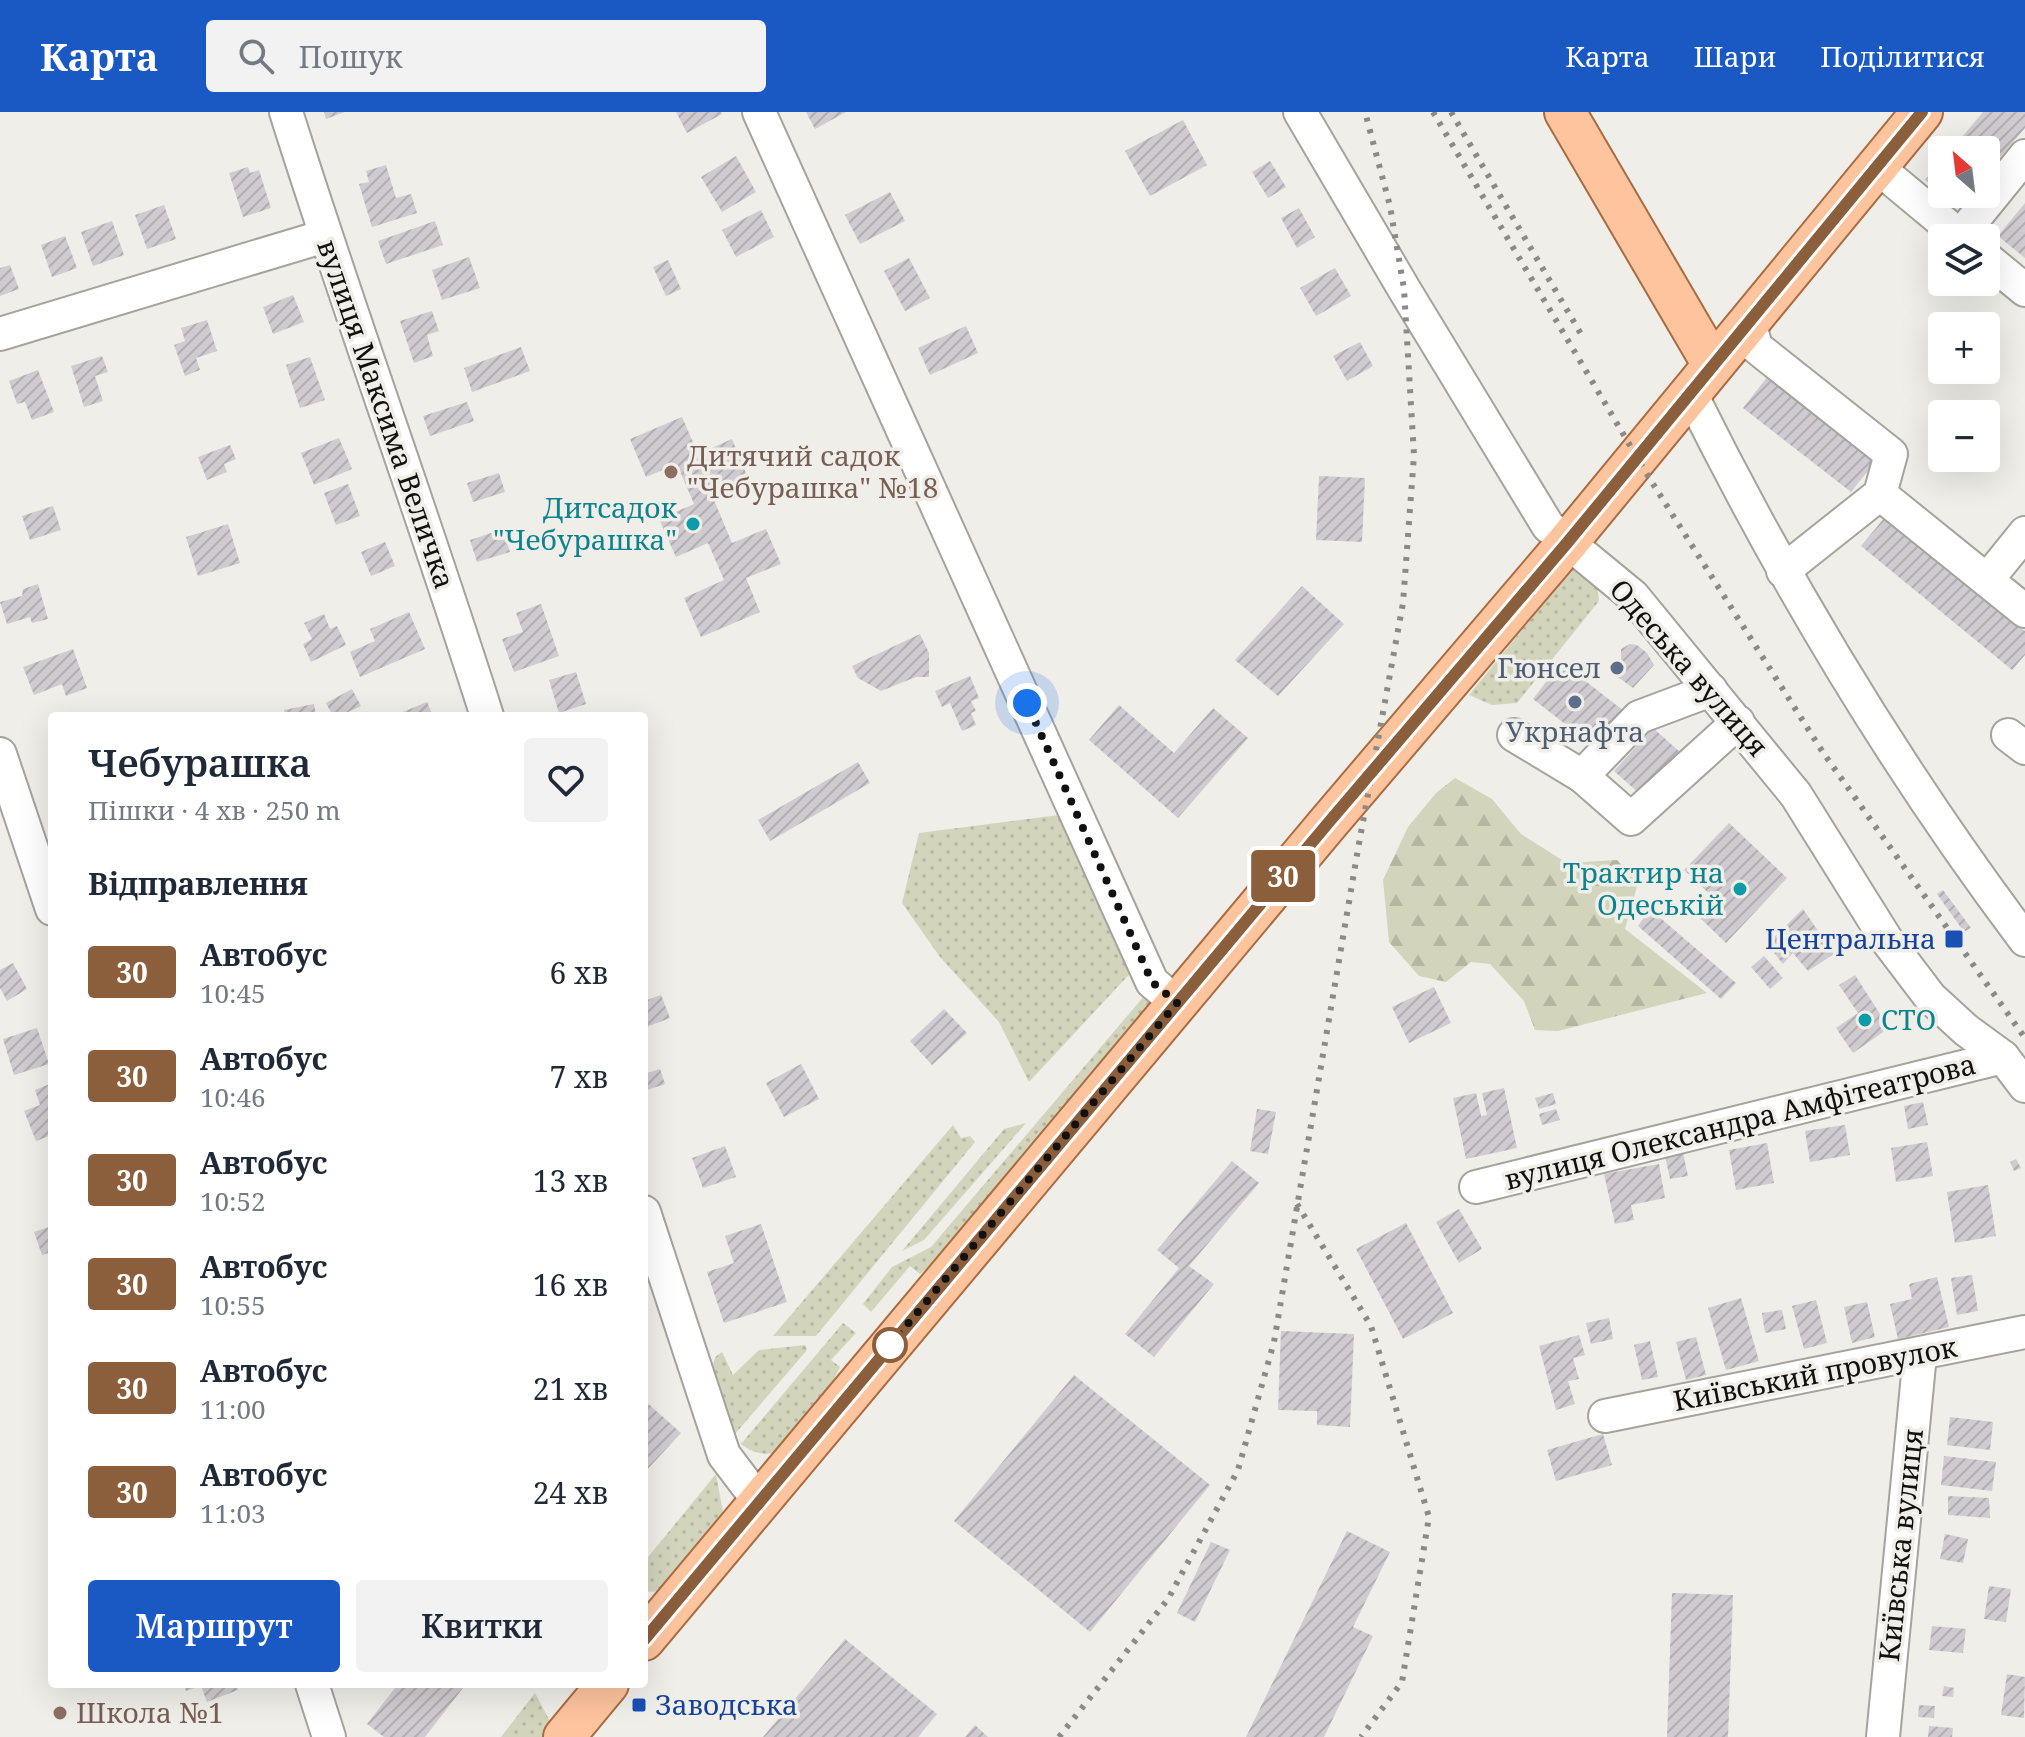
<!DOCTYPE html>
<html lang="uk">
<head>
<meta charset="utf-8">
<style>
  body { margin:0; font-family:"Noto Serif",serif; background:#f2f2f3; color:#1f2937; height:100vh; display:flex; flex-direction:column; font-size:30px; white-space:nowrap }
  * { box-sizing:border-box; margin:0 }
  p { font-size:26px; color:#747a83 }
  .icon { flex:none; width:44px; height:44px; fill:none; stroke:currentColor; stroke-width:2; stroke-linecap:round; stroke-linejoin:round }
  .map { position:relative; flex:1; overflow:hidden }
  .drawer { position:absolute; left:48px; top:600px; width:600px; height:976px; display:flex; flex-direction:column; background:#fff; border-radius:8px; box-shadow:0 8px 32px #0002 }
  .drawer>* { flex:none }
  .badge { padding:0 16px; border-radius:6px; font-size:28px; line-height:52px }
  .needle { width:52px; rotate:332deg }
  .buttons { position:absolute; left:1928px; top:24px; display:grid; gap:16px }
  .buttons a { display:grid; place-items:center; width:72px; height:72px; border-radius:8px; background:#fff; box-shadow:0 8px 32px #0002; font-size:40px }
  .you { position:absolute; width:40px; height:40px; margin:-20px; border:6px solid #fff; border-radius:50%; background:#1a73e8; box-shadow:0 0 0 12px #1a73e833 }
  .map>.badge { position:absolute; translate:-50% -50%; box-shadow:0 0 0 4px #fff }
  h2 { padding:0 40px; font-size:30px; line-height:72px }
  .round { display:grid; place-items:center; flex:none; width:84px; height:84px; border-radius:8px; background:#f2f2f3 }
  .summary { display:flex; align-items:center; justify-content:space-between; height:136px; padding:0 40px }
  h1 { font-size:38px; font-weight:600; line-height:60px }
  .action { display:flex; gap:16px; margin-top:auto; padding:16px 40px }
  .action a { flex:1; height:92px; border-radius:8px; background:#1a59c4; color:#fff; font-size:32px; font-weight:600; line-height:92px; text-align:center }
  .action a+a { background:#f2f2f3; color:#1f2937 }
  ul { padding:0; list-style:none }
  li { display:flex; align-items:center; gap:24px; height:104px; padding:0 40px }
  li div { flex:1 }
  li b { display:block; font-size:30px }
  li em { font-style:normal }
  li .badge { min-width:88px; font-weight:700; text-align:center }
  header { display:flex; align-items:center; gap:48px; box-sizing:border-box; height:112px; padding:0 40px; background:#1a59c4; color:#fff }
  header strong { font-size:38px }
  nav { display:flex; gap:44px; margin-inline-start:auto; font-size:28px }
  .search { width:560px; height:72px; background:#f2f2f3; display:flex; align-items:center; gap:20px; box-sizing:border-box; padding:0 28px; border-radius:8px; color:#747a83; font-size:30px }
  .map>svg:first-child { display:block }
  .grass { fill:url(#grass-dots) }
  .forest { fill:url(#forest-firs) }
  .building { fill:url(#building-hatch) }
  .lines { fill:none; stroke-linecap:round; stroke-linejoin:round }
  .minor-casing { stroke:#a5a39d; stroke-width:36 }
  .major-casing { stroke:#a96c42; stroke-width:44 }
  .minor { stroke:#fff; stroke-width:32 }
  .major { stroke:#fdc49e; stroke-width:40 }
  .rail { stroke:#8c8a86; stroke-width:6; stroke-dasharray:4 8; stroke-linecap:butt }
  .line-casing { stroke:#fff; stroke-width:18 }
  .line { stroke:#8b5e3c; stroke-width:12 }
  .walk { stroke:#12110f; stroke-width:8; stroke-dasharray:0 14.4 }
  .education-dot { fill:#8d6e63; stroke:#f0eee8; stroke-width:3 }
  .culture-dot { fill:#0f9aa8; stroke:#f0eee8; stroke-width:3 }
  .service-dot { fill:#5c6f8a; stroke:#f0eee8; stroke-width:3 }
  .transit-dot { fill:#1a4fb4; stroke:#f0eee8; stroke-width:3 }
  .stop-dot { fill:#fff; stroke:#8b5e3c; stroke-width:4 }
  .labels { text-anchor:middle; stroke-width:7; stroke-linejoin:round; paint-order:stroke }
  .street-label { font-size:28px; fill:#12110f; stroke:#f0eee8 }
  .education-label { font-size:28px; fill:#785e54; stroke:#f0eee8; text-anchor:start }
  .culture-label { font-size:28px; fill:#0d838f; stroke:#f0eee8; text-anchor:end }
  .service-label { font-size:28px; fill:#4e5e75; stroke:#f0eee8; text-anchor:end }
  .transit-label { font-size:28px; fill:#164399; stroke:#f0eee8; text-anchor:end }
</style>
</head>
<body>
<header>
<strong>Карта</strong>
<div class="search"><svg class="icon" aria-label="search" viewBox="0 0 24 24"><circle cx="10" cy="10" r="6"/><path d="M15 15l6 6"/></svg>Пошук</div>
<nav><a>Карта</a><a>Шари</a><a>Поділитися</a></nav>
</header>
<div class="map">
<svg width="2025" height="1625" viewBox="0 0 2025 1625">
  <defs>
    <pattern id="grass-dots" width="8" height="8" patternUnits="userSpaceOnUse" patternTransform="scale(2)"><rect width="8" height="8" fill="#d2d5bb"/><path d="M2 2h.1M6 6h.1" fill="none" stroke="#b3b6a0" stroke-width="1.8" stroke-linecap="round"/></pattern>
    <pattern id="forest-firs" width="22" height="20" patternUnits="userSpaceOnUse" patternTransform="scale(2)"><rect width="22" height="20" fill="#d2d5bb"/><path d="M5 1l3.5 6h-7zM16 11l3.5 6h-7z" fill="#b3b6a0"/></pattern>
    <pattern id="building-hatch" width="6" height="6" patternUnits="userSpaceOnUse" patternTransform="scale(2)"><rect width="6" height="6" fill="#d0cbd0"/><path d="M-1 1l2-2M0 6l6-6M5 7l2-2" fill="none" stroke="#b2adb1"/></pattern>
  </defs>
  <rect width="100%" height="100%" fill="#f0eee8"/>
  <g class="grass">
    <polygon points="1575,453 1597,472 1599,489 1517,591 1492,593 1469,583"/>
    <polygon points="1059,703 1137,854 1029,970 999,910 940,845 902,791 919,721"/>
    <polygon points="1145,883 1155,891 947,1139 920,1162 910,1154 871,1200 863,1192 892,1155 931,1135"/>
    <polygon points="1026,1011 924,1128 902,1139 1004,1017"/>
    <polygon points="953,1013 961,1026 970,1024 975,1030 816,1224 773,1224"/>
    <path d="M843 1211 856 1221 831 1248 840 1255 825 1285 782 1338C768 1345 754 1342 741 1332Z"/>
    <path d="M805 1233 807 1238 735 1322 730 1320C726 1304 709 1263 714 1249 715 1244 718 1243 722 1240L733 1263 759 1238Z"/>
    <polygon points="716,1362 724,1406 669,1479 644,1480 644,1450"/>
    <polygon points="535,1581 552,1613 542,1625 501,1625"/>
  </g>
  <polygon class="forest" points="1455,666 1492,687 1521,722 1567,751 1617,748 1638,771 1625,817 1707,881 1558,919 1535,918 1524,889 1490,852 1471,850 1446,870 1419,864 1389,830 1383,768 1408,715 1436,681"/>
  <g class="building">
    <polygon points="324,0 345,0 326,7"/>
    <polygon points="676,0 721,0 722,2 687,21"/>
    <polygon points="806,0 846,0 815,17"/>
    <polygon points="1983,0 2025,0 2025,16 1986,62 1986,38 1951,38"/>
    <polygon points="1183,8 1207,53 1150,84 1125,39"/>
    <polygon points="736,44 756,80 722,100 701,65"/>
    <polygon points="1942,48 1942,82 1969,82 1958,95 1925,68"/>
    <polygon points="1270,49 1286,75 1268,86 1252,60"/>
    <polygon points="386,53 396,86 411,82 417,101 372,115 359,72 369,70 366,59"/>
    <polygon points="248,55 250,61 259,58 271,96 243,105 229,61"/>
    <polygon points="890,80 905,109 860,132 845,103"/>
    <polygon points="2025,91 2025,146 1998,124"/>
    <polygon points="164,93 176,127 147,137 135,103"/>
    <polygon points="1299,96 1315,125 1297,136 1281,106"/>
    <polygon points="761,98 774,125 736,145 722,118"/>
    <polygon points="112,109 124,143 93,154 81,120"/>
    <polygon points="435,109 443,133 386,152 378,129"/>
    <polygon points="65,124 77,156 52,165 41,133"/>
    <polygon points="469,145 480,176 442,188 432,158"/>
    <polygon points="909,146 930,186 905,199 884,159"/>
    <polygon points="668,148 681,177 666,184 653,155"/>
    <polygon points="10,153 19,177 0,184 0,156"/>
    <polygon points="1335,156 1351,184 1316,204 1300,176"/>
    <polygon points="293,183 304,210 273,222 263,195"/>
    <polygon points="432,199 439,219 427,223 433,244 414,251 400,209"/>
    <polygon points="207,208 217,239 196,246 200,258 185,264 174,233 185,229 181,216"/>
    <polygon points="966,214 978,241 930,263 918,236"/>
    <polygon points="1360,230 1373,254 1347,269 1333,244"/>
    <polygon points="521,235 530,259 472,280 464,256"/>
    <polygon points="102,244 108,260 95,264 103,289 84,295 71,254"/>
    <polygon points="310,245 325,288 300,296 286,253"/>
    <polygon points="38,258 54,300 32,308 25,290 17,292 9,269"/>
    <polygon points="1771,260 1880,344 1851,380 1743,296"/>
    <polygon points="467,290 474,309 430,324 423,304"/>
    <polygon points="682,305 698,342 732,327 748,366 711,381 732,431 766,417 781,452 746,466 760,500 701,525 684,486 724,468 708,431 676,445 659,407 694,392 677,352 646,365 630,327"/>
    <polygon points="339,326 352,357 314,373 301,341"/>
    <polygon points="230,333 236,347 224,352 227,360 207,368 198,345"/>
    <polygon points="499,361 505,380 473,390 467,371"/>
    <polygon points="1319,364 1365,366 1362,430 1316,428"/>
    <polygon points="348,372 360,404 336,413 324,381"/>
    <polygon points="53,394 61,418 30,428 22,404"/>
    <polygon points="1885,405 2025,519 2025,543 2012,558 1861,434"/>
    <polygon points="228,412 240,451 198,464 186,425"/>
    <polygon points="503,417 510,440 477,450 470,428"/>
    <polygon points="385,430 395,454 371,464 361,440"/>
    <polygon points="38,472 48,507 32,511 30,505 7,512 0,490 22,484 23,477"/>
    <polygon points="1302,474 1344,512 1278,584 1235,548"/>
    <polygon points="541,492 559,544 514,560 502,527 523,520 516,501"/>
    <polygon points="409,500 425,537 360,565 350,540 375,529 370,517"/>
    <polygon points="324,502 330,517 337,514 346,533 311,550 303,532 312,527 304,511"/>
    <polygon points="920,522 929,541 929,565 916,565 881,579 858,566 852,554"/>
    <polygon points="1630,532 1637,533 1647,541 1654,553 1633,576 1611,560 1621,547 1621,537"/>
    <polygon points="73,537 87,576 66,584 62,572 34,583 23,555"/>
    <polygon points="1561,550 1624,599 1596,636 1533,587"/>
    <polygon points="576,560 586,592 559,601 549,568"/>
    <polygon points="970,564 979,586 971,589 976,599 971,601 976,613 962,619 950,591 942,595 935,579"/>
    <polygon points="352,577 361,594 340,604 333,604 326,591"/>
    <polygon points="427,590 433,604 393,604"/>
    <polygon points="314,592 316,604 285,604 284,598"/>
    <polygon points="1119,593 1174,641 1213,596 1248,626 1178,706 1089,628"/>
    <polygon points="1653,616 1680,640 1641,683 1614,659"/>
    <polygon points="858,650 870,671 770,729 758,708"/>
    <polygon points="1729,711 1787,766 1726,831 1700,806 1716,788 1684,758"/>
    <polygon points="1943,778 1971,816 1964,820 1937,782"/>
    <polygon points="1650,797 1736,871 1721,887 1638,814"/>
    <polygon points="1803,797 1834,842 1808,859 1793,841 1783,852 1767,832"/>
    <polygon points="1764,844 1783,866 1770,877 1751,855"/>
    <polygon points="13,851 27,877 7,889 0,876 0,858"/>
    <polygon points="1855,863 1889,916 1853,941 1836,916 1858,901 1839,873"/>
    <polygon points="1434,875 1451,911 1409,931 1392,895"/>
    <polygon points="661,883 670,906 644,916 644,889"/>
    <polygon points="944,897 967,921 932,953 910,929"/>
    <polygon points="37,916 49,952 14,963 3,927"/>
    <polygon points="801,952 819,987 784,1005 766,971"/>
    <polygon points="660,957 665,972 644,979 644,962"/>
    <polygon points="52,971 52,1023 36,1029 24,999 40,993 35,978"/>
    <polygon points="1504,976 1517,1036 1466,1047 1453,986 1476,981 1481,1004 1487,1003 1482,981"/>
    <polygon points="1553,981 1556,992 1539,997 1535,986"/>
    <polygon points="1923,990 1928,1013 1908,1017 1904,994"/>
    <polygon points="1257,997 1276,1000 1268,1042 1250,1039"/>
    <polygon points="1556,997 1560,1008 1542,1013 1539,1002"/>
    <polygon points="1845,1013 1850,1043 1810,1050 1805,1019"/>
    <polygon points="1927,1030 1933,1064 1896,1070 1891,1036"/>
    <polygon points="1767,1031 1774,1071 1736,1078 1729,1038"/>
    <polygon points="725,1034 736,1065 703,1076 692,1046"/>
    <polygon points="1683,1041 1688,1064 1670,1067 1665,1044"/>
    <polygon points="2016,1047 2021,1056 2014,1059 2010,1050"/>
    <polygon points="1232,1049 1259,1071 1189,1154 1214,1172 1154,1245 1125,1222 1179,1156 1157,1138"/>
    <polygon points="1659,1052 1665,1086 1631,1093 1634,1108 1615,1112 1604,1062"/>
    <polygon points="1988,1073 1996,1124 1955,1131 1947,1080"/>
    <polygon points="1459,1097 1482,1137 1459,1151 1436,1110"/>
    <polygon points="1406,1111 1453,1201 1403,1227 1356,1137"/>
    <polygon points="761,1112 787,1190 724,1211 707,1160 734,1151 725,1124"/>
    <polygon points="52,1114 52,1140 42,1143 34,1120"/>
    <polygon points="1972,1163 1978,1199 1957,1203 1951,1166"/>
    <polygon points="1937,1165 1949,1215 1898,1227 1890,1192 1912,1187 1909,1172"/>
    <polygon points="1741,1186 1759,1249 1726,1258 1708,1196"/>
    <polygon points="1816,1188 1827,1231 1804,1237 1792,1194"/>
    <polygon points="1867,1190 1875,1225 1852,1231 1844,1195"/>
    <polygon points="1782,1198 1786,1217 1765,1221 1762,1201"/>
    <polygon points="1609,1206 1613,1227 1591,1232 1586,1211"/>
    <polygon points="1281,1219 1354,1222 1350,1315 1317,1313 1317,1299 1278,1298"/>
    <polygon points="1579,1223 1585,1243 1573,1246 1579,1267 1568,1269 1575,1292 1556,1298 1539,1234"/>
    <polygon points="1696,1225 1706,1263 1686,1268 1676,1230"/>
    <polygon points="1650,1229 1658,1265 1642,1268 1634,1233"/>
    <polygon points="1074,1263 1210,1373 1090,1520 954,1409"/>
    <polygon points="644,1288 681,1321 644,1361"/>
    <polygon points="1950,1305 1993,1310 1990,1338 1947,1333"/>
    <polygon points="1603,1322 1612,1353 1556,1369 1547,1338"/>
    <polygon points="1944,1344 1996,1350 1992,1379 1941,1373"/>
    <polygon points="1948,1384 1989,1386 1990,1406 1948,1403"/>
    <polygon points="1347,1419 1390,1440 1353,1515 1373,1524 1324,1625 1246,1625"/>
    <polygon points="1945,1422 1968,1427 1963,1451 1940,1447"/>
    <polygon points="1211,1430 1230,1438 1195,1510 1177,1501"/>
    <polygon points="1989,1474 2011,1477 2006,1510 1984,1507"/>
    <polygon points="1672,1481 1733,1483 1728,1625 1667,1625"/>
    <polygon points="1932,1514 1966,1517 1963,1541 1929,1538"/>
    <polygon points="845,1527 937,1602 918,1625 763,1625"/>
    <polygon points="2007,1562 2025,1565 2024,1606 2001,1603"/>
    <polygon points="184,1572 236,1572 238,1578 207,1590 201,1574 186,1579"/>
    <polygon points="398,1572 466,1572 425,1625 384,1625 367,1612"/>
    <polygon points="1944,1574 1954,1576 1953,1585 1942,1584"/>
    <polygon points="1919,1593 1935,1594 1934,1606 1918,1605"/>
    <polygon points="975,1613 988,1625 965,1625"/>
    <polygon points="1929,1614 1953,1616 1952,1625 1928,1625"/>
  </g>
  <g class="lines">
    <defs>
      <g id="minor">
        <path d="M286 0C350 203 423 402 487 604"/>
        <polyline points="759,0 1152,870 1177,891"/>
        <polyline points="1300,0 1404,177 1548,414 1633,484 1796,683 1886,827 1930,885 1966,918 2003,945 2025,974"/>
        <polyline points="1877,55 1960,124 2025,44"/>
        <polyline points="1986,146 2025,178"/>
        <polyline points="1749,209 1756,235 1891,342 1880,382 1783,459"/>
        <polyline points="0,222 325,124"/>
        <path d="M1690 280C1785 472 1896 656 2025 828"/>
        <polyline points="1880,382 2025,499"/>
        <polyline points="1987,468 2025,421"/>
        <polyline points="1514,623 1582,664 1639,605 1711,578"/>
        <polyline points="2008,623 2025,636"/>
        <polyline points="0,642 52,797"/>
        <polyline points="1582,664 1631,707 1738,610"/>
        <polyline points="1476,1075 2003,945"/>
        <polyline points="644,1100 724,1343 759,1389"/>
        <polyline points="1605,1304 2025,1220"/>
        <polyline points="312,1572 329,1625"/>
        <polyline points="1883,1625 1920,1242"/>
      </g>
      <g id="major">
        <polyline points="1565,0 1713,253"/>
        <polyline points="644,1528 1329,710 1567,431 1922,0"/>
        <polyline points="564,1625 608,1572"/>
      </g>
    </defs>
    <use href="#minor" class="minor-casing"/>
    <use href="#major" class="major-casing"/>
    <use href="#minor" class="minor"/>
    <use href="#major" class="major"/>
    <g class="rail">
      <polyline points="1433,0 1648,364 1822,639 2025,926"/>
      <polyline points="1451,0 1581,222"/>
      <polyline points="1297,1092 1371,1214 1429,1405 1402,1570 1361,1625"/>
      <polyline points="1059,1625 1168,1487 1238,1358 1274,1230 1358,737 1403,491 1414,343 1404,177 1390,94 1365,0"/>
    </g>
  </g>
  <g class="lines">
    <defs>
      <polyline id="line" points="644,1528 1329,710 1567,431 1922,0"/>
    </defs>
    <use href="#line" class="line-casing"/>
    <use href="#line" class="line"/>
    <polyline class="walk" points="890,1233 1177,891 1152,870 1027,591"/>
  </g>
  <g class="education-dot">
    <circle cx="671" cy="360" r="8"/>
    <circle cx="60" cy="1601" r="8"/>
  </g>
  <g class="culture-dot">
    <circle cx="693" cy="412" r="8"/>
    <circle cx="1740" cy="777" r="8"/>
    <circle cx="1865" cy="908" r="8"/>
  </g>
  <g class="service-dot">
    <circle cx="1617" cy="556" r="8"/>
    <circle cx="1575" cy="590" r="8"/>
  </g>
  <g class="transit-dot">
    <rect x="1944" y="817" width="20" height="20" rx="4"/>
    <rect x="631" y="1585" width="16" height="16" rx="4"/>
  </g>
  <circle class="stop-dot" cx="890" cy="1233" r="16"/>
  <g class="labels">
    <g class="street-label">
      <text transform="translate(386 302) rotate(71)" y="10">вулиця Максима Величка</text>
      <text transform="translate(1689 556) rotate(49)" y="10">Одеська вулиця</text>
      <text transform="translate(1740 1010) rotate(-14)" y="10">вулиця Олександра Амфітеатрова</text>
      <text transform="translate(1815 1262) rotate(-11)" y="10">Київський провулок</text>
      <text transform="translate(1901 1433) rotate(-84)" y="10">Київська вулиця</text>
    </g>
    <g class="education-label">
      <text x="687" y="354">Дитячий садок<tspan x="687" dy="32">"Чебурашка" №18</tspan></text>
      <text x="76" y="1611">Школа №1</text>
    </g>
    <g class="culture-label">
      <text x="677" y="406">Дитсадок<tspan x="677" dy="32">"Чебурашка"</tspan></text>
      <text x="1724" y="771">Трактир на<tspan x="1724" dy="32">Одеській</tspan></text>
      <text x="1881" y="918" text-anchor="start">СТО</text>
    </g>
    <g class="service-label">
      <text x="1601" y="566">Гюнсел</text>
      <text x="1575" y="630" text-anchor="middle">Укрнафта</text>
    </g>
    <g class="transit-label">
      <text x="1936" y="837">Центральна</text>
      <text x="655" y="1603" text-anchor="start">Заводська</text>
    </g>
  </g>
</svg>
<div class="buttons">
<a><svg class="needle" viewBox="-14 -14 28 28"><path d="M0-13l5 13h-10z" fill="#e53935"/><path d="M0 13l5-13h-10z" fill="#747a83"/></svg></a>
<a><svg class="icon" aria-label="layers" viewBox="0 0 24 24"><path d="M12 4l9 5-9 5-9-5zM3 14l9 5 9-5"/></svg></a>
<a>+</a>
<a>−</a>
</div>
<div class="you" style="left:1027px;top:591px"></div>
<b class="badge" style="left:1283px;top:764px;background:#8b5e3c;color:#fff">30</b>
<section class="drawer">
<div class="summary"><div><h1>Чебурашка</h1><p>Пішки · 4 хв · 250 m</p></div><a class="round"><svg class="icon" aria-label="heart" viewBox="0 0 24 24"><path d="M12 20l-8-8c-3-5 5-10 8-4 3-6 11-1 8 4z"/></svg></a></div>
<h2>Відправлення</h2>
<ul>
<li><span class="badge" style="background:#8b5e3c;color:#fff">30</span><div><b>Автобус</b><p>10:45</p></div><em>6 хв</em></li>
<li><span class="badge" style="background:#8b5e3c;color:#fff">30</span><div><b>Автобус</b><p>10:46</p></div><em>7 хв</em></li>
<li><span class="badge" style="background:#8b5e3c;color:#fff">30</span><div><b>Автобус</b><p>10:52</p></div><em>13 хв</em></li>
<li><span class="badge" style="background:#8b5e3c;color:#fff">30</span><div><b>Автобус</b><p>10:55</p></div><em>16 хв</em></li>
<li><span class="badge" style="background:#8b5e3c;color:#fff">30</span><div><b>Автобус</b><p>11:00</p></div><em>21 хв</em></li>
<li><span class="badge" style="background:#8b5e3c;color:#fff">30</span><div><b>Автобус</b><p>11:03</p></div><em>24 хв</em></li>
</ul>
<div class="action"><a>Маршрут</a><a>Квитки</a></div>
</section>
</div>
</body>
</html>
